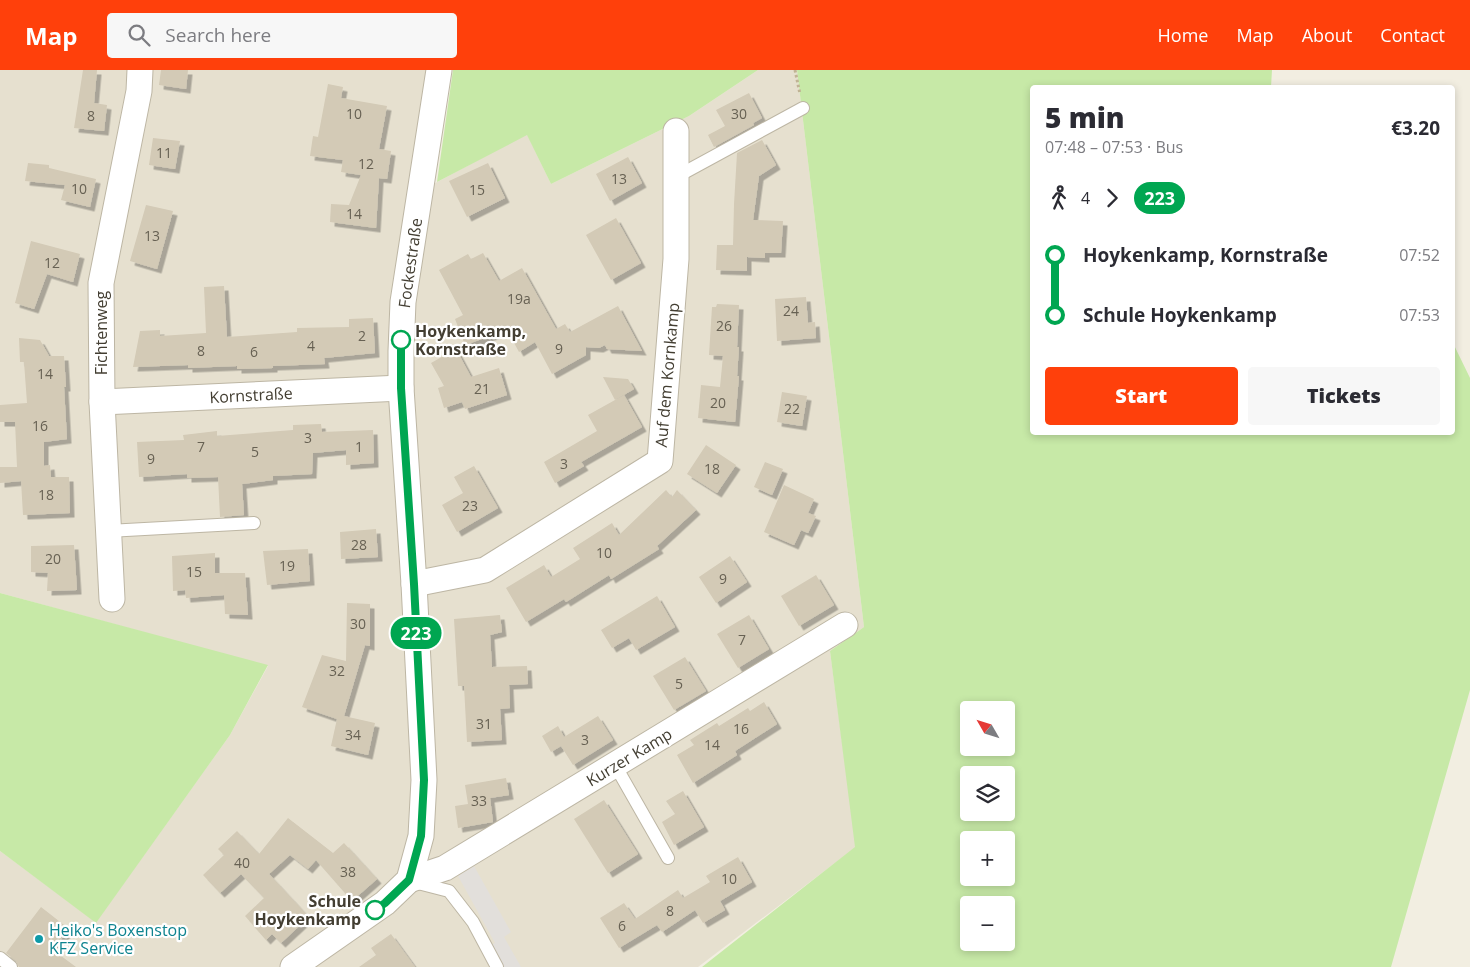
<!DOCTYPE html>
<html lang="en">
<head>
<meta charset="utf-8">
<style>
  body { margin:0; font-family:"Open Sans",sans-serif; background:#f7f7f7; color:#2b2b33; height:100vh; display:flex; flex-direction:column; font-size:19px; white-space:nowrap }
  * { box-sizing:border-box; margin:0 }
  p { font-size:16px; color:#7c7c81 }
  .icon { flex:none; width:28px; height:28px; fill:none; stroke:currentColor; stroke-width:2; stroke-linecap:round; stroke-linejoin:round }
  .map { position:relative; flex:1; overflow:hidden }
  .drawer { position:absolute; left:1030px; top:15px; width:425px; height:350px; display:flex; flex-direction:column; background:#fff; border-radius:5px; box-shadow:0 2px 8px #0003 }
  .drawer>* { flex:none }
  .badge { padding:0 10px; border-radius:16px; font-size:18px; line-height:32px }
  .needle { width:32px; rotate:309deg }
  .buttons { position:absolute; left:960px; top:631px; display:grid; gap:10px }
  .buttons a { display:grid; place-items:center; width:55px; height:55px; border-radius:5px; background:#fff; box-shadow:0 2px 8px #0003; font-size:25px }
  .map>.badge { position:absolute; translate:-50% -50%; box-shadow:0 0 0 2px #fff }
  .legs { display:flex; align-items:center; gap:8px; height:55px; padding:0 15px; font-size:16px }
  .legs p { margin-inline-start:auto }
  .summary { display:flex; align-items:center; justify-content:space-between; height:85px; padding:0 15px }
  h1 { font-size:28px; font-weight:800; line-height:38px }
  .primary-button { display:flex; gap:10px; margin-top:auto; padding:10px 15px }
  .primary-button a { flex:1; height:58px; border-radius:5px; background:#ff400b; color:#fff; font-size:20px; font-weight:800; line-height:58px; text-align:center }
  .primary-button a+a { background:#f7f7f7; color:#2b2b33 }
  ul { padding:0 15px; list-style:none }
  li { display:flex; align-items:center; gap:18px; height:60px; font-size:19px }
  li i { display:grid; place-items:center; width:8px; height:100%; margin:0 6px; background:currentColor }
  li i::after { content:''; width:12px; height:12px; margin:-6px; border:4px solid; border-radius:50%; background:#fff }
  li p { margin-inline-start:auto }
  li:first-child i { background:linear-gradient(#0000 50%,currentColor 0) }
  li:last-child i { background:linear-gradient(currentColor 50%,#0000 0) }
  header { display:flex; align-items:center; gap:30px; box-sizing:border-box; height:70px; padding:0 25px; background:#ff400b; color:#fff }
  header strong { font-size:24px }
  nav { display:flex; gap:28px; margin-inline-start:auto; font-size:18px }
  .search { width:350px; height:45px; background:#f7f7f7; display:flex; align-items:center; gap:12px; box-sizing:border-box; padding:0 18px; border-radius:5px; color:#7c7c81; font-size:19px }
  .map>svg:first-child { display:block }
  .residential { fill:#e6e0cf }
  .green { fill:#c7e9a7; fill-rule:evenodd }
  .parking { fill:#e2dfdb }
  .building { fill:#d3cab6; filter:url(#shadow) }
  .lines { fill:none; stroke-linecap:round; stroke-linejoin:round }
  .lane-casing { stroke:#bdb6a4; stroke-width:14 }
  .street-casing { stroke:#bdb6a4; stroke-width:27 }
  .path { stroke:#c0b394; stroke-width:3; stroke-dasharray:2.5 2.5; stroke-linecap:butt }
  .lane { stroke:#fff; stroke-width:12 }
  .street { stroke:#fff; stroke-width:25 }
  .line-1-casing { stroke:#fff; stroke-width:11 }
  .line-1 { stroke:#00a651; stroke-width:8 }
  .stop-1-dot { fill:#fff; stroke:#00a651; stroke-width:2.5 }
  .culture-dot { fill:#0f9aa8; stroke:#fff; stroke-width:2 }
  .labels { text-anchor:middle; stroke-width:4.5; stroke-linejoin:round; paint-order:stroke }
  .number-label { font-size:14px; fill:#676153 }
  .street-label { font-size:16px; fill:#433e32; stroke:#fff }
  .stop-label { font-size:16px; font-weight:bold; fill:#433e32; stroke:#fff; text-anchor:start }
  .culture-label { font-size:16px; fill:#0d838f; stroke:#fff; text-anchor:start }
</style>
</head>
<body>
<header>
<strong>Map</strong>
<div class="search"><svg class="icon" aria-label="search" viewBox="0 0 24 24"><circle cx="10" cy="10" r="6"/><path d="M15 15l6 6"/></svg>Search here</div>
<nav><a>Home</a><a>Map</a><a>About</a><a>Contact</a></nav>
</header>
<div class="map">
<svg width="1470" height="897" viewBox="0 0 1470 897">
  <defs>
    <filter id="shadow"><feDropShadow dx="4.5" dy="4.5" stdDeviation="0" flood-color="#0004"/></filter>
  </defs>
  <rect width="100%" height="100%" fill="#f2eee1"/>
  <polygon class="residential" points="0,0 429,0 413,125 527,64 551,114 689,46 758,0 797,0 864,557 830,581 856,777 698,897 0,897 0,781 96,852 230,665 268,596 0,523"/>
  <g class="green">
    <polygon points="453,0 758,0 689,46 551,114 527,65 437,112"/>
    <path d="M797 0H1272L1271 17 1032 18V362H1452L1453 273 1470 308V620L1391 897H702L855 777 830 581 864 557ZM969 640H1006V678H969ZM969 705H1006V742H969ZM969 770H1006V808H969ZM969 835H1006V872H969Z"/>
    <polygon points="0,523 268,595 230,665 96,853 0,781"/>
  </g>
  <polygon class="parking" points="474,796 511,862 504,867 521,897 503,897 491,875 495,873 458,806"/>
  <g class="building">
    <polygon points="83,0 97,0 94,33 107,35 104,61 74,58"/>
    <polygon points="161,0 188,0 186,19 159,15"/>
    <polygon points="328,14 343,17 341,28 387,36 379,79 391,81 387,109 379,108 376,158 330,152 331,134 349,135 361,105 341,102 343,90 310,86 313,66 318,67"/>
    <polygon points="749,23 762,48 753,53 754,55 714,77 708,65 725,56 716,40"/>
    <polygon points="153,68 180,71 175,99 149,95"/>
    <polygon points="762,70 776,95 759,106 753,150 783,151 781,183 765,183 765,188 747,187 747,201 716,200 717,175 733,175 734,134 737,83"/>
    <polygon points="628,87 642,113 610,131 596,104"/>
    <polygon points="28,93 49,95 49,98 96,109 90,137 61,130 65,115 25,111"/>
    <polygon points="488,93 505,128 467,147 449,111"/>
    <polygon points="146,135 173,141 157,199 130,191"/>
    <polygon points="616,148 641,193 611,210 586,165"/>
    <polygon points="31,171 80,184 73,212 47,204 34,239 15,233"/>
    <polygon points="483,183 499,211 522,198 556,259 565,254 570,262 618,236 642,281 607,279 605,275 599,278 586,277 586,285 552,304 535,272 519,282 507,260 465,275 455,249 463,245 439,200 468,184 471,189"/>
    <polygon points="224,216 227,267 297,262 297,258 349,257 349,249 373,248 375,283 324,288 325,294 273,296 273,298 237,299 237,296 188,298 188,295 133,297 140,261 160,260 160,266 206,263 204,217"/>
    <polygon points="806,227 808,253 815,252 816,268 777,271 775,229"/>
    <polygon points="717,234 739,235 737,277 739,277 737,306 739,306 735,352 698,348 701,315 720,317 723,286 709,285 712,237 716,237"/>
    <polygon points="19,268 40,270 49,286 64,286 66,317 64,317 67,369 44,372 44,396 50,395 51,407 69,407 70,443 23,445 21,411 0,413 0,397 17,397 15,352 0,352 0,335 27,333 24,292 20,292"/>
    <polygon points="456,279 471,307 499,298 507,325 465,339 462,332 444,338 438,318 444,316 431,293"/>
    <polygon points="603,307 628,309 634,319 615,330"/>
    <polygon points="782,322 807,326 802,356 777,352"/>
    <polygon points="624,325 642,357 581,392 584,396 555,413 544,392 597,361 588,345"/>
    <polygon points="321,354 322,362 373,360 374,393 346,395 346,380 313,383 312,404 273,406 273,410 242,414 244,445 220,447 218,407 187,408 187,404 139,407 137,372 184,370 183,365 217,361 217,366 293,360 293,355"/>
    <polygon points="706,375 736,395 717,423 687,404"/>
    <polygon points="765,392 783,399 772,425 754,417"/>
    <polygon points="474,396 498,438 457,462 442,435 463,423 454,407"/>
    <polygon points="784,415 814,429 808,443 816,446 808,463 801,460 794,475 764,462"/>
    <polygon points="666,420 672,427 677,420 696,440 657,476 659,479 611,509 609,505 566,532 564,529 526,552 506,518 544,495 551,507 580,489 573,478 612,453 619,465"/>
    <polygon points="376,459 378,487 341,489 340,462"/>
    <polygon points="74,475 77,520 47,521 48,503 31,502 31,476"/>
    <polygon points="308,479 310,511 267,515 263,481"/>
    <polygon points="215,483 215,503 245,503 248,545 225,544 224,525 186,528 185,520 173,521 172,486"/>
    <polygon points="730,486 747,512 716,533 699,507"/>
    <polygon points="816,505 834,535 799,556 781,526"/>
    <polygon points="657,526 675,557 636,580 629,568 612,578 601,560"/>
    <polygon points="347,533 370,534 370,576 365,575 344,646 375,653 368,685 331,676 337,649 302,637 322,585 346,591"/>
    <polygon points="500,545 502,562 490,565 492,597 527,596 528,614 509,615 510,638 500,639 502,670 467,672 464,616 458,616 454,549"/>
    <polygon points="749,545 769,579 738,598 717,564"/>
    <polygon points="685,587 706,621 674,640 653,606"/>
    <polygon points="764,632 777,654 735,681 737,685 693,713 677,685 694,675 690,670 717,653 719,656 748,638 750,641"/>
    <polygon points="598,646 613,670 573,695 561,676 551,682 542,666 558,656 564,667"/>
    <polygon points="506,708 509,725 490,728 493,752 458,758 455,736 468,734 465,715"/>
    <polygon points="683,721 704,757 674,775 662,752 675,744 666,731"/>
    <polygon points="604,730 638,784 608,803 574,749"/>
    <polygon points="288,748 333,783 344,773 377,809 352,831 316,790 308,799 290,785 269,804 309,847 281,873 272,864 266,870 245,846 264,828 241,804 220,823 203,805 224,785 218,779 237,761 259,784"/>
    <polygon points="738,787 752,812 720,831 725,840 703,853 695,840 662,862 657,855 619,878 600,848 624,833 635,849 678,820 683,828 710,812 706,806"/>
    <polygon points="41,837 69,859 53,880 76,897 19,897 16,891 6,883"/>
    <polygon points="391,864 415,897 359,897 376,885 371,878"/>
  </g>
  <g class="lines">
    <defs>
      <g id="lane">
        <polyline points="676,107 803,38"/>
        <polyline points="108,461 254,453"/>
        <polyline points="615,695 668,788"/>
        <polyline points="414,812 449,821 473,852 497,897"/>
        <polyline points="0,888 11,897"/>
      </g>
      <g id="street">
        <polyline points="102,332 401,318"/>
        <polyline points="414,514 485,500 660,391 676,189 676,61"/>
        <polyline points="112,529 102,332 101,213 139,21 140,0"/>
        <polyline points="409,810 445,798 845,555"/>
        <polyline points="293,897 385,833 409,810 421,766 424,710 414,514 401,318 401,281 403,232 439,0"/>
      </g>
    </defs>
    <use href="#lane" class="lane-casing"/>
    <use href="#street" class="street-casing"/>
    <polyline class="path" points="795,0 800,24"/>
    <use href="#lane" class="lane"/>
    <use href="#street" class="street"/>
  </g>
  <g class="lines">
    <defs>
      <polyline id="line-1" points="375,840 385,833 409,810 421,766 424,710 414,514 401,318 401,270"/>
    </defs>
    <use href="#line-1" class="line-1-casing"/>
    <use href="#line-1" class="line-1"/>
  </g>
  <g class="stop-1-dot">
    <circle cx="401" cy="270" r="9"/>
    <circle cx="375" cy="840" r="9"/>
  </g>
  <circle class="culture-dot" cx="39" cy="869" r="5"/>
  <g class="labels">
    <g class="number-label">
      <text x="354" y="49">10</text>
      <text x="739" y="49">30</text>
      <text x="91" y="51">8</text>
      <text x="164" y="88">11</text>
      <text x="366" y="99">12</text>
      <text x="619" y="114">13</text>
      <text x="79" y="124">10</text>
      <text x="477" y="125">15</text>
      <text x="354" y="149">14</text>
      <text x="152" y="171">13</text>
      <text x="52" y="198">12</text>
      <text x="519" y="234">19a</text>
      <text x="791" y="246">24</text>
      <text x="724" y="261">26</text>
      <text x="362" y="271">2</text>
      <text x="311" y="281">4</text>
      <text x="559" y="284">9</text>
      <text x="201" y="286">8</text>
      <text x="254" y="287">6</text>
      <text x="45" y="309">14</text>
      <text x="482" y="324">21</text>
      <text x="718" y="338">20</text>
      <text x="792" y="344">22</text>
      <text x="40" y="361">16</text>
      <text x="308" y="373">3</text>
      <text x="201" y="382">7</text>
      <text x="359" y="382">1</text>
      <text x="255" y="387">5</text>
      <text x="151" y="394">9</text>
      <text x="564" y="399">3</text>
      <text x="712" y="404">18</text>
      <text x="46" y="430">18</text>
      <text x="470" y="441">23</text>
      <text x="359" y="480">28</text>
      <text x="604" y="488">10</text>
      <text x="53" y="494">20</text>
      <text x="287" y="501">19</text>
      <text x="194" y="507">15</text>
      <text x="723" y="514">9</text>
      <text x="358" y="559">30</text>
      <text x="742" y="575">7</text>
      <text x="337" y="606">32</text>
      <text x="679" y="619">5</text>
      <text x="484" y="659">31</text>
      <text x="741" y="664">16</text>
      <text x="353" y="670">34</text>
      <text x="585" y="675">3</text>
      <text x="712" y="680">14</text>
      <text x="479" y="736">33</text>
      <text x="242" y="798">40</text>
      <text x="348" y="807">38</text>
      <text x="729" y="814">10</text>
      <text x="670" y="846">8</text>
      <text x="622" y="861">6</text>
    </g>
    <g class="street-label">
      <text transform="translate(410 193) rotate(-82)" y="6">Fockestraße</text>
      <text transform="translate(101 263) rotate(-90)" y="6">Fichtenweg</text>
      <text transform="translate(667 305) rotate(-85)" y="6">Auf dem Kornkamp</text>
      <text transform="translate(251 325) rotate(-3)" y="6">Kornstraße</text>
      <text transform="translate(629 687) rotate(-31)" y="6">Kurzer Kamp</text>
    </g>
    <g class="stop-label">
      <text x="415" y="267">Hoykenkamp,<tspan x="415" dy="18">Kornstraße</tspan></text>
      <text x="361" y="837" text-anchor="end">Schule<tspan x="361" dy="18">Hoykenkamp</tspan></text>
    </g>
    <g class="culture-label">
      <text x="49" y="866">Heiko's Boxenstop<tspan x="49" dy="18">KFZ Service</tspan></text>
    </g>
  </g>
</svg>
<div class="buttons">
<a><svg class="needle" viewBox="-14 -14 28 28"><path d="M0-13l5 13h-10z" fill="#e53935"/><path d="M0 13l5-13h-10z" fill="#7c7c81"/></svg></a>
<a><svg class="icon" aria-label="layers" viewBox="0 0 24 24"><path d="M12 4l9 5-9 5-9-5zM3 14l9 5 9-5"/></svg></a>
<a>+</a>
<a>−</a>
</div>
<b class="badge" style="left:416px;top:563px;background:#00a651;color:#fff">223</b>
<section class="drawer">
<div class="summary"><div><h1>5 min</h1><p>07:48 – 07:53 · Bus</p></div><b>€3.20</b></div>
<div class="legs"><svg class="icon" aria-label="walk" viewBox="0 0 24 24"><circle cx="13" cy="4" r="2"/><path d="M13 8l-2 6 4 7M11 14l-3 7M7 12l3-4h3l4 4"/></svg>4<svg class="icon" aria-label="forward" viewBox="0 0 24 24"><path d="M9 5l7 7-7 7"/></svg><b class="badge" style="background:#00a651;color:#fff">223</b></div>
<ul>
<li><i style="color:#00a651"></i><b>Hoykenkamp, Kornstraße</b><p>07:52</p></li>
<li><i style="color:#00a651"></i><b>Schule Hoykenkamp</b><p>07:53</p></li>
</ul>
<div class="primary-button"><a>Start</a><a>Tickets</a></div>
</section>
</div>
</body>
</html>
